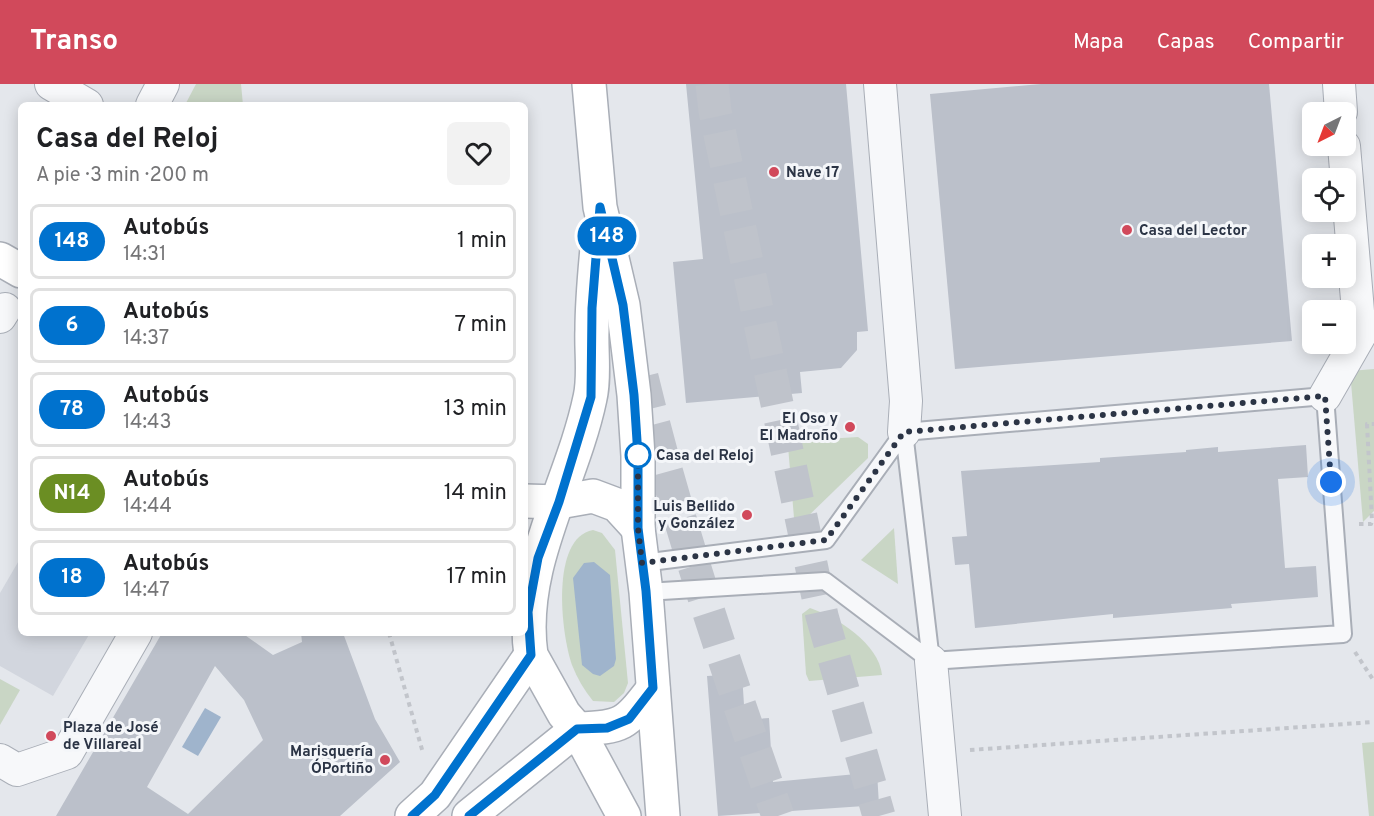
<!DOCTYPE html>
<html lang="es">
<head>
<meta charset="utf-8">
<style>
  body { margin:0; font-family:Overpass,sans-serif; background:#f2f2f2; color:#202124; height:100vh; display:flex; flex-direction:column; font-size:22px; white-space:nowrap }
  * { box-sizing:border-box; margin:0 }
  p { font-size:20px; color:#757577 }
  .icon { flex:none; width:33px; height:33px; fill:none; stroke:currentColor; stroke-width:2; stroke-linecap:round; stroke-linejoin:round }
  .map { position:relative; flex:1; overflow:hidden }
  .sheet { position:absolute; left:18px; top:18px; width:510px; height:534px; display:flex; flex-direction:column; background:#fff; border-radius:9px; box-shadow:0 3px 15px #0003 }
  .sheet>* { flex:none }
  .badge { padding:0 12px; border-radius:20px; font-size:21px; line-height:39px }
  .needle { width:39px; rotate:222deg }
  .controls { position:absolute; left:1302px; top:18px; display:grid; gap:12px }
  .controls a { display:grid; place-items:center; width:54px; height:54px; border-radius:9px; background:#fff; box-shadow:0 3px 15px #0003; font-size:30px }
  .you { position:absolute; width:30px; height:30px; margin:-15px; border:4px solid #fff; border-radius:50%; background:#1a73e8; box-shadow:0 0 0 9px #1a73e833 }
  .map>.badge { position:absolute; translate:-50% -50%; box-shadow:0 0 0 3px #fff }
  .round { display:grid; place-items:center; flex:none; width:63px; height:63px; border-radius:9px; background:#f2f2f2 }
  .head { display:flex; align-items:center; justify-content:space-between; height:102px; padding:0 18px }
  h1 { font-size:28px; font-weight:700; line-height:45px }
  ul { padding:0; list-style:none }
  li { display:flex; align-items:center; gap:18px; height:75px; margin:0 12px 9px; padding:0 6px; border:3px solid #e0e0e0; border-radius:9px }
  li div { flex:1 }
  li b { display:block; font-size:22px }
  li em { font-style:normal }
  li .badge { min-width:66px; font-weight:700; text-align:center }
  header { display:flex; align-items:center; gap:36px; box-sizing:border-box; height:84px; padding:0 30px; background:#d1495b; color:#fff }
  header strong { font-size:28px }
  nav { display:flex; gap:33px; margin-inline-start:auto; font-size:21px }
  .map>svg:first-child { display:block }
  .built { fill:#d2d6de }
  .green { fill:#c9d6c5 }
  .water { fill:#9fb4cc }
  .building { fill:#bbc0ca; fill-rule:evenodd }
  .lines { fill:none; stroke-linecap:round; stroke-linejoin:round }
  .highway-tunnel { stroke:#bfc3cb; stroke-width:33; stroke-dasharray:33 16; stroke-linecap:butt }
  .lane-casing { stroke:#a9aeb7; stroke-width:20 }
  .street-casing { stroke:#a9aeb7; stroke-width:34 }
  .secondary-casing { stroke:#a9aeb7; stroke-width:36 }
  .path { stroke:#c2c5cb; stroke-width:4; stroke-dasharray:4.5 4.5; stroke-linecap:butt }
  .lane { stroke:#f7f8fa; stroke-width:16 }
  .street { stroke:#f7f8fa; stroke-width:32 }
  .secondary { stroke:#fff; stroke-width:33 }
  .line-casing { stroke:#fff; stroke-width:14 }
  .line { stroke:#0072ce; stroke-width:9 }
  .walk { stroke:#2b3445; stroke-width:6; stroke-dasharray:0 10.8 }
  .poi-dot { fill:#d1495b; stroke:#f4f6f9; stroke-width:2 }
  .stop-dot { fill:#fff; stroke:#0072ce; stroke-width:3 }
  .labels { text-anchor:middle; stroke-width:6; stroke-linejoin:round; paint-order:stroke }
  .poi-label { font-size:15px; font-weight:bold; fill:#2b3445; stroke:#f4f6f9; text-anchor:start }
  .stop-label { font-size:15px; font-weight:bold; fill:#2b3445; stroke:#f4f6f9; text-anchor:start }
</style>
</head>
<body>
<header>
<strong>Transo</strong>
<nav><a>Mapa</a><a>Capas</a><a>Compartir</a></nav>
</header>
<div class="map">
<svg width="1374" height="732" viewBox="0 0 1374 732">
  <rect width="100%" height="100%" fill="#e4e7ec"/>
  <polygon class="built" points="21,473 21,549 90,549 53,612 0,582 0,509"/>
  <g class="green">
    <polygon points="196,0 241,0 243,21 185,21"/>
    <polygon points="1374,285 1374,427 1363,438 1350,287"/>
    <polygon points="858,353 868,360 868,374 801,439 794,434 788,362 793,357"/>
    <polygon points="894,444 898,500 861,476"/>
    <path d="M593 446 602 449 615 466 628 599 624 609 614 618 593 617C584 606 577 594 572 581 561 550 550 454 593 446Z"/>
    <path d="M810 524C837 533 879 560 882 591L809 597 806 590 802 530Z"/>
    <polygon points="0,595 20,606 0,641"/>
    <polygon points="1374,658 1374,732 1369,732 1362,659"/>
  </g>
  <g class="water">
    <polygon points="594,478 610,491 616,575 614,582 600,592 593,590 582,581 573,494 584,479"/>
    <polygon points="205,624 221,633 198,672 182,663"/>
  </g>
  <g class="building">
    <polygon points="686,0 846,0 868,247 857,248 857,266 841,284 800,288 802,309 686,319 673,178 703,175"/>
    <polygon points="1041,0 1269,0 1292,257 955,285 930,10"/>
    <polygon points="1306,361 1308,393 1278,395 1285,484 1316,482 1318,513 1231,520 1232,524 1113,534 1113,530 975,544 969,480 955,481 952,453 967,452 961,387 1100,378 1100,374 1186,368 1186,366 1218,363 1218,368"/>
    <path d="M162 549H242L273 571 302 558 301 549H343L375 635 400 678 340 732H56ZM215 582 244 616 263 656 188 730 147 703Z"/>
    <polygon points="742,590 745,636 769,634 773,698 877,688 879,721 718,732 707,592"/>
  </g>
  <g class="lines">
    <g class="highway-tunnel">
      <polyline points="712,0 715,27 822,532 879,732"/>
      <path d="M642 293C678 443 727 587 778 732"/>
    </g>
    <defs>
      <g id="lane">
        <polyline points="904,348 1325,312 1343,550 931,577"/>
        <polyline points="642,479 826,456 904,348 931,577 825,497 646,508"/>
      </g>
      <g id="street">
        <polyline points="51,0 87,21"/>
        <polyline points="880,0 906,317 904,348"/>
        <polyline points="1339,0 1341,28"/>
        <polyline points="152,21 163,0"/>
        <polyline points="0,233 5,225"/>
        <polyline points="1325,312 1360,251 1344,62"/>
        <polyline points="931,577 945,732"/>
        <polyline points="0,676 17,686 67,669 136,549"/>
      </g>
      <g id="secondary">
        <polyline points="589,0 600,123 623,221 634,311 638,372 638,444 646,508 663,732"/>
        <path d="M598 154C595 185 592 215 592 246 591 267 595 293 590 314 572 400 518 481 531 571L564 630 577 645 624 732"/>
        <polyline points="0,175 21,187"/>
        <polyline points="525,417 559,418 593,412 617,421 638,444"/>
        <path d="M577 645C624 643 625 641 653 605"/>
        <polyline points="412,732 435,711 531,571"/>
        <polyline points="469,732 577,645"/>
      </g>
    </defs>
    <use href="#lane" class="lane-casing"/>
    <use href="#street" class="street-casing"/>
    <use href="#secondary" class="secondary-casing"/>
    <g class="path">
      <polyline points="1359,440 1371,440 1372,437 1367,340 1374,340"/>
      <polyline points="389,549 423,669"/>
      <polyline points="1355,568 1374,597"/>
      <polyline points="970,666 1374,638"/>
    </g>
    <use href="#lane" class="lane"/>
    <use href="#street" class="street"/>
    <use href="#secondary" class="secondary"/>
  </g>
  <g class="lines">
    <defs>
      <polyline id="line" points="412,732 435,711 531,571 528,528 538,474 559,418 591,313 592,224 600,123 623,221 634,311 638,372 638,444 646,507 653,604 629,635 607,644 577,645 469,732"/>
    </defs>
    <use href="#line" class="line-casing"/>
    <use href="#line" class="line"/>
    <polyline class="walk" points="638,371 638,444 642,479 826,456 904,348 1325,312 1331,398"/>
  </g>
  <g class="poi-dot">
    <circle cx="774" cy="88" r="6"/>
    <circle cx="1127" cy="146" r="6"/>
    <circle cx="850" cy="343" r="6"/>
    <circle cx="747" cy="431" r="6"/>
    <circle cx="51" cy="652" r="6"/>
    <circle cx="385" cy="676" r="6"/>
  </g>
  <circle class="stop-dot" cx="638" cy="371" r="12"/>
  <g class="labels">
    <g class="poi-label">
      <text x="786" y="93">Nave 17</text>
      <text x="1139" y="151">Casa del Lector</text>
      <text x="838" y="339" text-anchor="end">El Oso y<tspan x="838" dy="17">El Madroño</tspan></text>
      <text x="735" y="427" text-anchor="end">Luis Bellido<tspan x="735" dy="17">y González</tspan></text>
      <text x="63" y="648">Plaza de José<tspan x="63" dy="17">de Villareal</tspan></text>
      <text x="373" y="672" text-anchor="end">Marisquería<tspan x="373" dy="17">O´Portiño</tspan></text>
    </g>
    <g class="stop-label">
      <text x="656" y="376">Casa del Reloj</text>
    </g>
  </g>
</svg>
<div class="controls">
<a><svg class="needle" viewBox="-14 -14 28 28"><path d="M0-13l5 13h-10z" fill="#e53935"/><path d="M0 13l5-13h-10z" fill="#757577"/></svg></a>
<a><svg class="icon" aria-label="locate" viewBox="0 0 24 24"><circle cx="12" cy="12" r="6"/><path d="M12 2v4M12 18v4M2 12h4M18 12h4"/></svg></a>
<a>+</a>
<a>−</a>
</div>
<div class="you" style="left:1331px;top:398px"></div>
<b class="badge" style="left:607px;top:152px;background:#0072ce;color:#fff">148</b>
<section class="sheet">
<div class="head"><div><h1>Casa del Reloj</h1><p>A pie · 3 min · 200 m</p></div><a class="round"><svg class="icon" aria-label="heart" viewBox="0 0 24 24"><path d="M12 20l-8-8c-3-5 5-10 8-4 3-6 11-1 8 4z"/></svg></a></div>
<ul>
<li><span class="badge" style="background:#0072ce;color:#fff">148</span><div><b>Autobús</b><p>14:31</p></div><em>1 min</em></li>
<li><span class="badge" style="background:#0072ce;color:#fff">6</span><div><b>Autobús</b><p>14:37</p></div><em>7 min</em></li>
<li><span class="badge" style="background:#0072ce;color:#fff">78</span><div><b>Autobús</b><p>14:43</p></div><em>13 min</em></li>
<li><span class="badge" style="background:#6b8e23;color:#fff">N14</span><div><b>Autobús</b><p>14:44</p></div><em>14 min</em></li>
<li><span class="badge" style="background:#0072ce;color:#fff">18</span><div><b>Autobús</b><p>14:47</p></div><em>17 min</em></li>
</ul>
</section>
</div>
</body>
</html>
